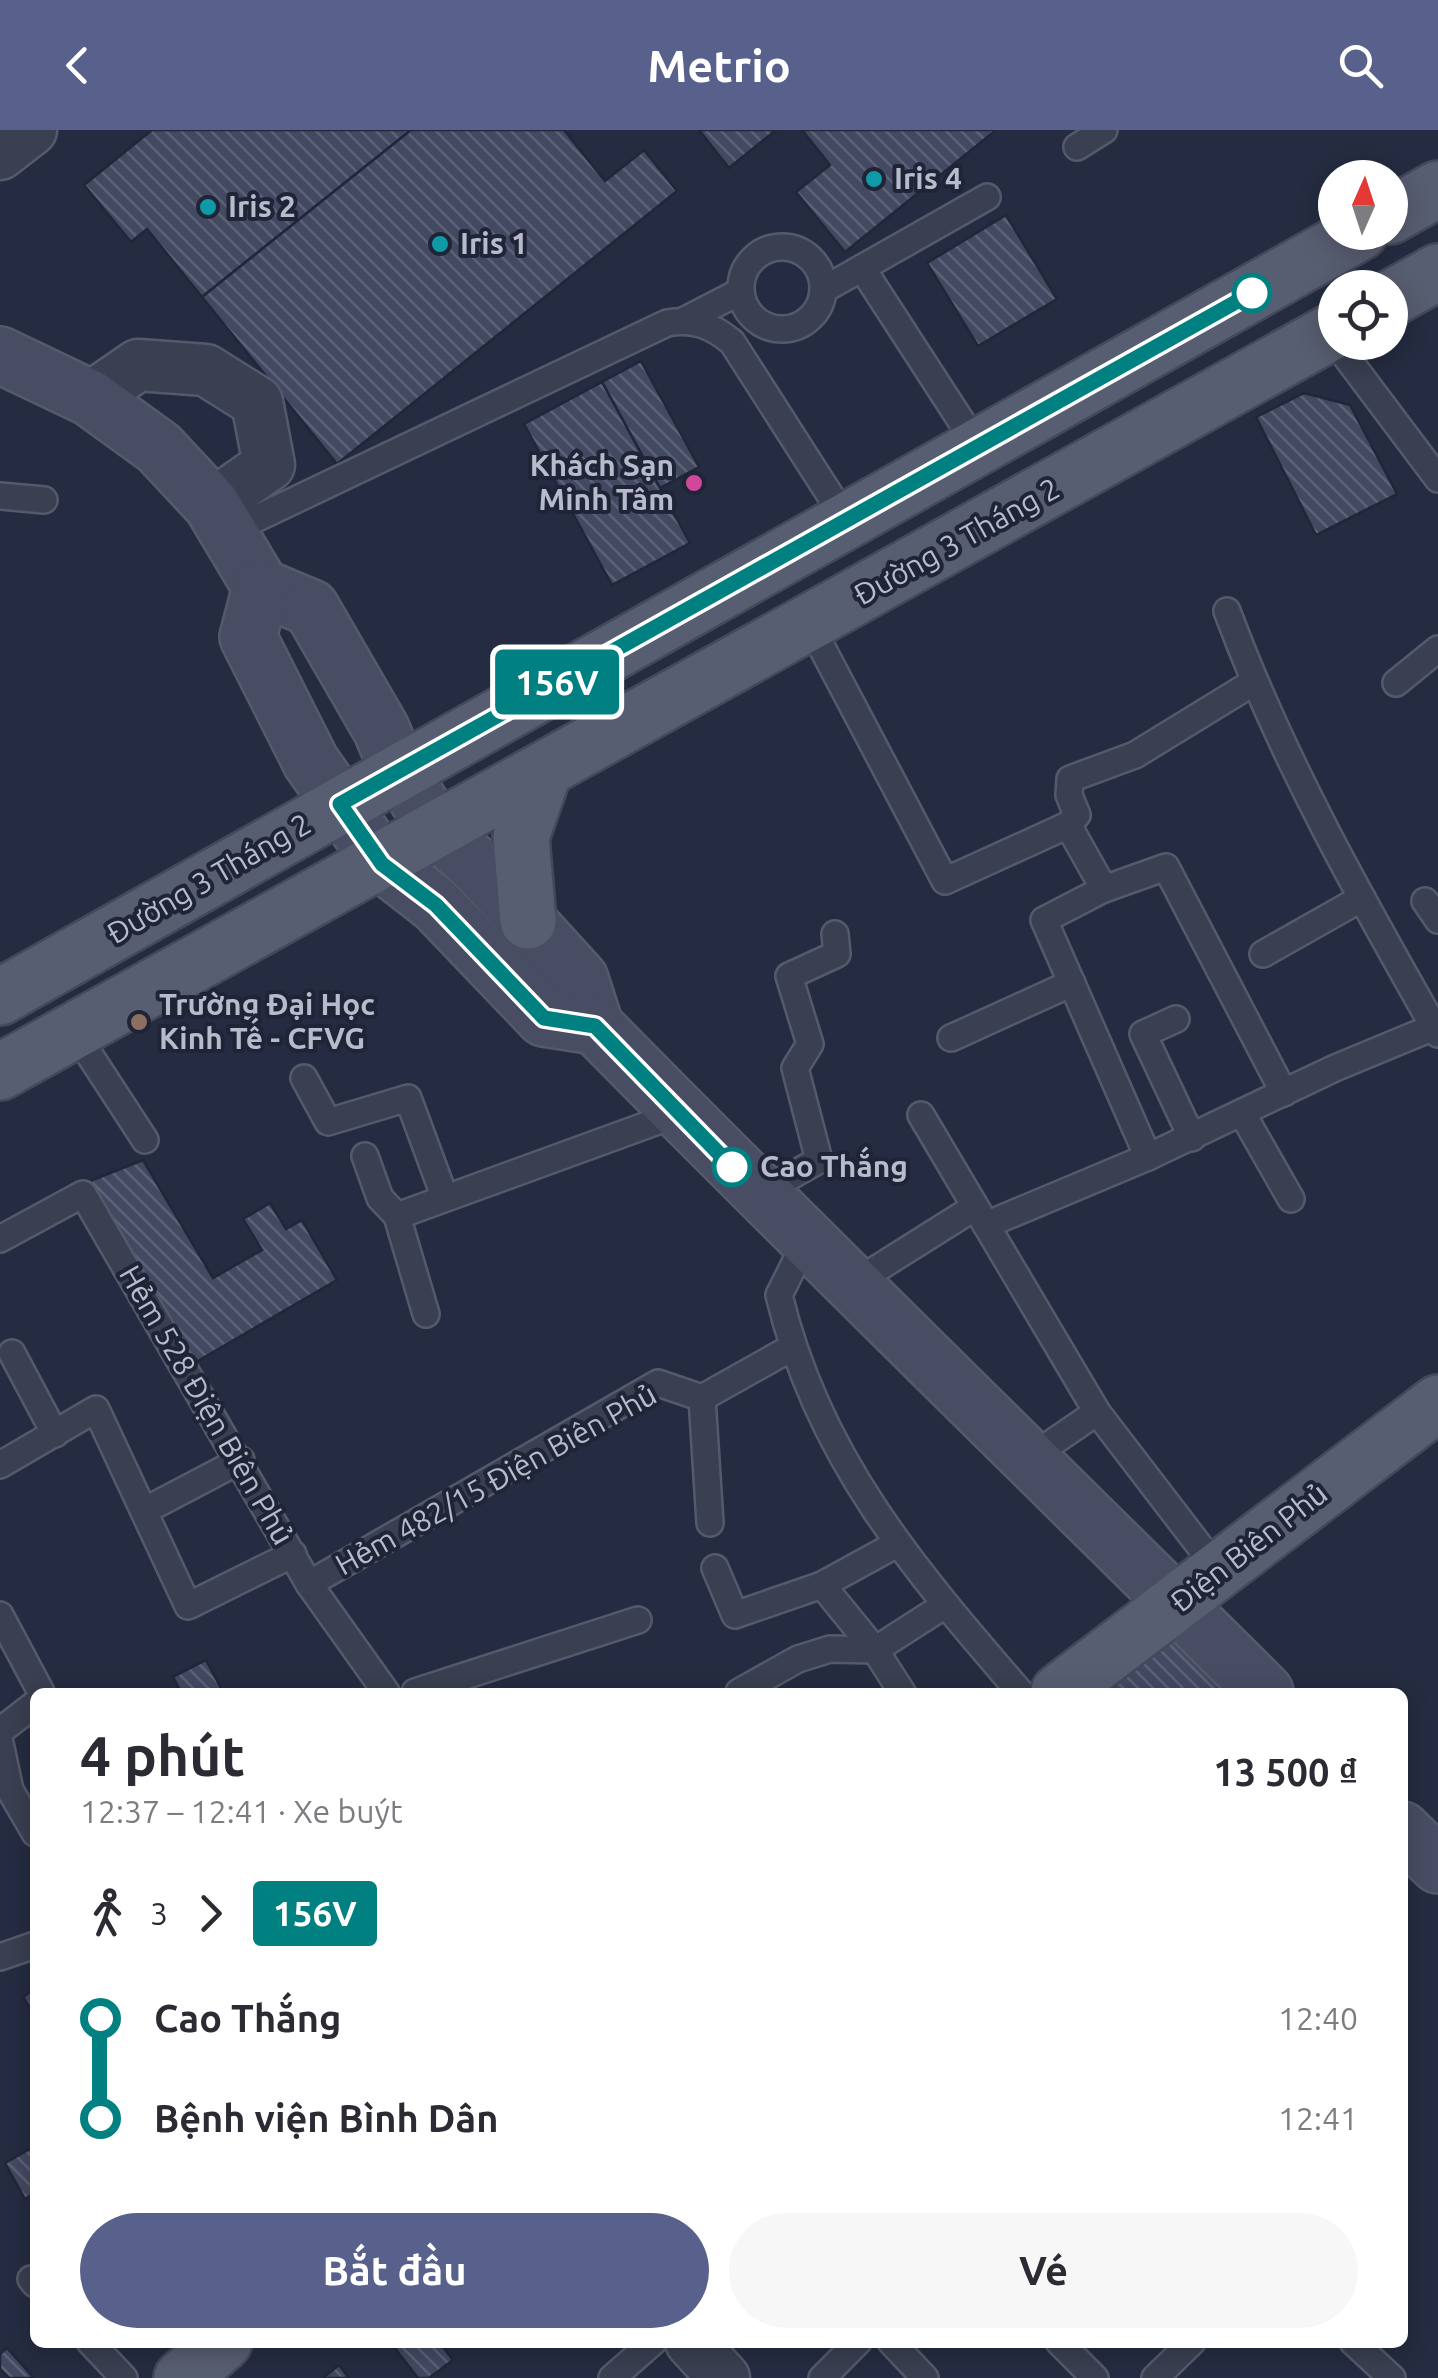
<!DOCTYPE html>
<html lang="vi">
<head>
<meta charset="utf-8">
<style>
  body { margin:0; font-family:Ubuntu,sans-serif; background:#f7f7f7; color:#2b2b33; height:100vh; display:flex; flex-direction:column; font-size:38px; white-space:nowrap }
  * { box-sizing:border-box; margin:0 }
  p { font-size:32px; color:#7c7c81 }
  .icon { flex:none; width:55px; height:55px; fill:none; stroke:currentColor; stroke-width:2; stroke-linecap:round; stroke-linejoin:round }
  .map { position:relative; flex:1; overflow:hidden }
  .sheet { position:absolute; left:30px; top:1558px; width:1378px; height:660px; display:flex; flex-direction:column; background:#fff; border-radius:15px; box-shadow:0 5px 25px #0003 }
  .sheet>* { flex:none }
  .badge { padding:0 20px; border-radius:8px; font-size:35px; line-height:65px }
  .needle { width:65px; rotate:3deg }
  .tools { position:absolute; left:1318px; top:30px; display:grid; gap:20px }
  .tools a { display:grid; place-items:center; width:90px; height:90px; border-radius:50%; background:#fff; box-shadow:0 5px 25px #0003; font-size:50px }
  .map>.badge { position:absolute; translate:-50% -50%; box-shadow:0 0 0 5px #fff }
  .legs { display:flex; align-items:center; gap:15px; height:110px; padding:0 50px; font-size:32px }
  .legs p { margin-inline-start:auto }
  .head { display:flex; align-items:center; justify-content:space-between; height:170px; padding:0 50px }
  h1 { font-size:55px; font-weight:600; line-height:75px }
  .button { display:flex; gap:20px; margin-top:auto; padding:20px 50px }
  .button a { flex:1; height:115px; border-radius:60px; background:#58618c; color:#fff; font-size:40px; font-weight:600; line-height:115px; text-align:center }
  .button a+a { background:#f7f7f7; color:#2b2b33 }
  ul { padding:0 50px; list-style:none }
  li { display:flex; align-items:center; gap:35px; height:100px; font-size:38px }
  li i { display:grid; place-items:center; width:15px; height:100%; margin:0 12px; background:currentColor }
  li i::after { content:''; width:25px; height:25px; margin:-12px; border:8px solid; border-radius:50%; background:#fff }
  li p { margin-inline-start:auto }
  li:first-child i { background:linear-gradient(#0000 50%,currentColor 0) }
  li:last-child i { background:linear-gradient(currentColor 50%,#0000 0) }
  header { display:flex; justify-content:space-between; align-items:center; height:130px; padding:0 50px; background:#58618c; color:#fff; font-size:45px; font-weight:600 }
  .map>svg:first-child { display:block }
  .building { fill:url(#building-back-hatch); stroke:#212638; stroke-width:2.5 }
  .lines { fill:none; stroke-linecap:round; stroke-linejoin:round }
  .lane-casing { stroke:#555a6b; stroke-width:30 }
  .street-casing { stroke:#555a6b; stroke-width:55 }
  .secondary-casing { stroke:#555a6b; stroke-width:60 }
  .primary-casing { stroke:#44485a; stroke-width:60 }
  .lane { stroke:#3a3f51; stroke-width:25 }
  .street { stroke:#3a3f51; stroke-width:50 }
  .secondary { stroke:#484d64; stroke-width:55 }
  .primary { stroke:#585e71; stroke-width:55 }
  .line-1-casing { stroke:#fff; stroke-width:22 }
  .line-1 { stroke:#008080; stroke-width:15 }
  .culture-dot { fill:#0f9aa8; stroke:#1f2436; stroke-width:4 }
  .stop-1-dot { fill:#fff; stroke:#008080; stroke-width:5 }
  .hotel-dot { fill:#d1479c; stroke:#1f2436; stroke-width:4 }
  .education-dot { fill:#8d6e63; stroke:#1f2436; stroke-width:4 }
  .labels { text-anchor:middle; stroke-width:8; stroke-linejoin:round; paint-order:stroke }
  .poi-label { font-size:30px; font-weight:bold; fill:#b7bbcb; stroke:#1f2436; text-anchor:start }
  .street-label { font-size:30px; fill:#b7bbcb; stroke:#1f2436 }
  .stop-label { font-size:30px; font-weight:bold; fill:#b7bbcb; stroke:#1f2436; text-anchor:start }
</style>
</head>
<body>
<header><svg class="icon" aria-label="back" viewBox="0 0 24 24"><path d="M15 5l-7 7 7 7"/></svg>Metrio<svg class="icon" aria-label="search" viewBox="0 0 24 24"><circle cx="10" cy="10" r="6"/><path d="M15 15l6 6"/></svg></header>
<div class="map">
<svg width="1438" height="2248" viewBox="0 0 1438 2248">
  <defs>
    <pattern id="building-back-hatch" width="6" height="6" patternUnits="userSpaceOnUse" patternTransform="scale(2.5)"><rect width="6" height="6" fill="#424961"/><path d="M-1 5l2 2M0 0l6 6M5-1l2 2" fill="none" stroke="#5b6176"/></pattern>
  </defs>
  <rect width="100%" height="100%" fill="#252c41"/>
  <g class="building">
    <polygon points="152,0 411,0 202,167 147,99 131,112 84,55"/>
    <polygon points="411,0 564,0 605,51 644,20 677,61 337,334 202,167"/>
    <polygon points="699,0 776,0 729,38"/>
    <polygon points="802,0 996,0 845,122 796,62 830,35"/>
    <polygon points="1006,85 1057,169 978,216 927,133"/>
    <polygon points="641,231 699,337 660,358 602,252"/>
    <polygon points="602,252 690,413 612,455 524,294"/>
    <polygon points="1304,263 1350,275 1397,364 1316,405 1256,287"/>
    <polygon points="143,1030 213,1148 262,1120 243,1089 270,1073 286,1099 302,1090 337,1150 196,1232 90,1051"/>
    <polygon points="1176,1504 1221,1556 1214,1562 1107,1562"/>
    <polygon points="206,1530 223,1562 181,1562 173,1547"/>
    <polygon points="34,1859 35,1860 35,1885 23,1867"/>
    <polygon points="35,2016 35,2063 25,2069 5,2033"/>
    <polygon points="390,2212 439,2212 453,2230 429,2248 418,2248"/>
    <polygon points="7,2218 34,2248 9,2248 0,2239 0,2224"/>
    <polygon points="339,2235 349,2248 323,2248"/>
  </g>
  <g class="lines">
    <defs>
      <g id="lane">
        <polyline points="1077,17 1104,0"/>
        <circle cx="782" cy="158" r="41"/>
        <polyline points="862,138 978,317"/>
        <polyline points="823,160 987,67"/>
        <polyline points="685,190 741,161"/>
        <polyline points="1335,212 1438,349"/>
        <polyline points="0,366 44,370"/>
        <path d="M230 401 667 193C693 188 711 195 732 212L846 390"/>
        <path d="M1227 481C1282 629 1360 767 1438 904"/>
        <polyline points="810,495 945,751 1068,695 1077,685 1069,665 1070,649 1135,625 1254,552"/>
        <polyline points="1396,553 1438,519"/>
        <polyline points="1068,695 1104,759 1044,790 1148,1027"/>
        <polyline points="1104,759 1166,737 1284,963"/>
        <polyline points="1425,771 1438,790"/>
        <polyline points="1263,824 1362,768"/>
        <polyline points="1176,889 1143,904 1192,1008"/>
        <polyline points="74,901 145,1010"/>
        <polyline points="951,908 1072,853"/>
        <polyline points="304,948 328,992 408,968 445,1068"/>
        <polyline points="1242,983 1291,1069"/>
        <polyline points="921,985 1097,1282 1218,1440"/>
        <polyline points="365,1026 380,1068 397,1086 426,1184"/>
        <polyline points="759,1064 819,1030 795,938 810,914 789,846 837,824 835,804"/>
        <polyline points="397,1086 680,983"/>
        <polyline points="986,1095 1148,1027 1335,938 1434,897"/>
        <polyline points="0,1109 83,1064 309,1454 386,1562"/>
        <path d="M805 1113 779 1165C818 1328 914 1439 1020 1562"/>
        <polyline points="851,1155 975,1077"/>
        <polyline points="12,1223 55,1304"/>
        <polyline points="702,1268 710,1393"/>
        <polyline points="1030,1328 1097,1282"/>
        <polyline points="0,1335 96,1279 188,1476 293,1424"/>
        <polyline points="144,1381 241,1330"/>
        <polyline points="715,1438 735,1485 822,1455 895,1415"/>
        <polyline points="309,1454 658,1253 702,1268 791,1218"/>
        <polyline points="822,1455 875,1520 902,1562"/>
        <polyline points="0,1485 41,1562"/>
        <polyline points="415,1562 638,1490"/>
        <polyline points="739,1562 798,1529 830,1519 875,1520 945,1475"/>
        <polyline points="0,1601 35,1574"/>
        <polyline points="0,1613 10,1660 35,1703"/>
        <polyline points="0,1827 35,1815"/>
        <polyline points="31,2149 35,2154"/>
        <polyline points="90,2212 124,2248"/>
        <polyline points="891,2212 925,2248"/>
        <polyline points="1059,2212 1095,2248"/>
        <polyline points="1353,2212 1392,2248"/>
        <polyline points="612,2248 653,2212"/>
        <polyline points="822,2248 858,2212"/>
        <polyline points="1155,2248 1192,2212"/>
      </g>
      <g id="street">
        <polyline points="0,24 31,0"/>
        <polyline points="90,268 138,235 206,240 257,272 269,335 212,375"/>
        <polyline points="691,2212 724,2248"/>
      </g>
      <g id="secondary">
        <path d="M0 225 90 268 159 318 212 375 261 457 311 478 381 599 399 641 439 702 479 738 580 849 595 896C816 1121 1042 1340 1265 1562"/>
        <polyline points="261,457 248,507 311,632 382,733 436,775 544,888 595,896"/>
        <polyline points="1402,1700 1438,1735"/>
      </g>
      <g id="primary">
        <polyline points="1390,86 1438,59"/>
        <polyline points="1390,169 1438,142"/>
        <polyline points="528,791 521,707 543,644"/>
        <polyline points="0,867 1360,102"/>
        <polyline points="0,942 1335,200"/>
        <polyline points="1059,1562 1438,1273"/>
        <polyline points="182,2248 224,2212"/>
      </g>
    </defs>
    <use href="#lane" class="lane-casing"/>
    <use href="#street" class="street-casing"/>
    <use href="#secondary" class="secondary-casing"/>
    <use href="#primary" class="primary-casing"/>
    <use href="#lane" class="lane"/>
    <use href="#street" class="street"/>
    <use href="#secondary" class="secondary"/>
    <use href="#primary" class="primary"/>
  </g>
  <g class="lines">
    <defs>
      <polyline id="line-1" points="732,1037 595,896 544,888 436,775 382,734 340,674 1252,163"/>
    </defs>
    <use href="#line-1" class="line-1-casing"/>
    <use href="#line-1" class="line-1"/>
  </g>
  <g class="culture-dot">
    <circle cx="874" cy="49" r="10"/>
    <circle cx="208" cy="77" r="10"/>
    <circle cx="440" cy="114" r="10"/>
  </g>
  <g class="stop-1-dot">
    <circle cx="1252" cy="163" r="18"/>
    <circle cx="732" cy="1037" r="18"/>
  </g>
  <circle class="hotel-dot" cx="694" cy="353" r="10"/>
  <circle class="education-dot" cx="139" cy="892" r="10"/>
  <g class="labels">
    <g class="poi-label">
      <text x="894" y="59">Iris 4</text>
      <text x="228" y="87">Iris 2</text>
      <text x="460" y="124">Iris 1</text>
      <text x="674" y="346" text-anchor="end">Khách Sạn<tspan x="674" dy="34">Minh Tâm</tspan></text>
      <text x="159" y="885">Trường Đại Học<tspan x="159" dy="34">Kinh Tế - CFVG</tspan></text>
    </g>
    <g class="street-label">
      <text transform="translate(957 412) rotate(-29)" y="10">Đường 3 Tháng 2</text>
      <text transform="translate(209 749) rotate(-30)" y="10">Đường 3 Tháng 2</text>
      <text transform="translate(206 1275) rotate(60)" y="10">Hẻm 528 Điện Biên Phủ</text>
      <text transform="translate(496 1350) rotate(-29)" y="10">Hẻm 482/15 Điện Biên Phủ</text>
      <text transform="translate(1249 1418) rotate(-38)" y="10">Điện Biên Phủ</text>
    </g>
    <g class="stop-label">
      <text x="760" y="1047">Cao Thắng</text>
    </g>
  </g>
</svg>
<div class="tools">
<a><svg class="needle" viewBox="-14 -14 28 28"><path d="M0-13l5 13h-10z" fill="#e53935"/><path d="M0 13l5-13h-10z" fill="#7c7c81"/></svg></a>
<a><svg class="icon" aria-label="locate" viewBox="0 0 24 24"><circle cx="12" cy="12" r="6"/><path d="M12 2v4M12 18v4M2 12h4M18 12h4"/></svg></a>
</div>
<b class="badge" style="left:557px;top:552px;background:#008080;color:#fff">156V</b>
<section class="sheet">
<div class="head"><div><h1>4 phút</h1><p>12:37 – 12:41 · Xe buýt</p></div><b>13 500 ₫</b></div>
<div class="legs"><svg class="icon" aria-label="walk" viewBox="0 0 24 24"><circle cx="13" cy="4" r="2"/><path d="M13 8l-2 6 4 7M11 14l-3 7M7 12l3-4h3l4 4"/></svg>3<svg class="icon" aria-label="forward" viewBox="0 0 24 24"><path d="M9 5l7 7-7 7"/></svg><b class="badge" style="background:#008080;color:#fff">156V</b></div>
<ul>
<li><i style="color:#008080"></i><b>Cao Thắng</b><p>12:40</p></li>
<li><i style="color:#008080"></i><b>Bệnh viện Bình Dân</b><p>12:41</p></li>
</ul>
<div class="button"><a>Bắt đầu</a><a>Vé</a></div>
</section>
</div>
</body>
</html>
